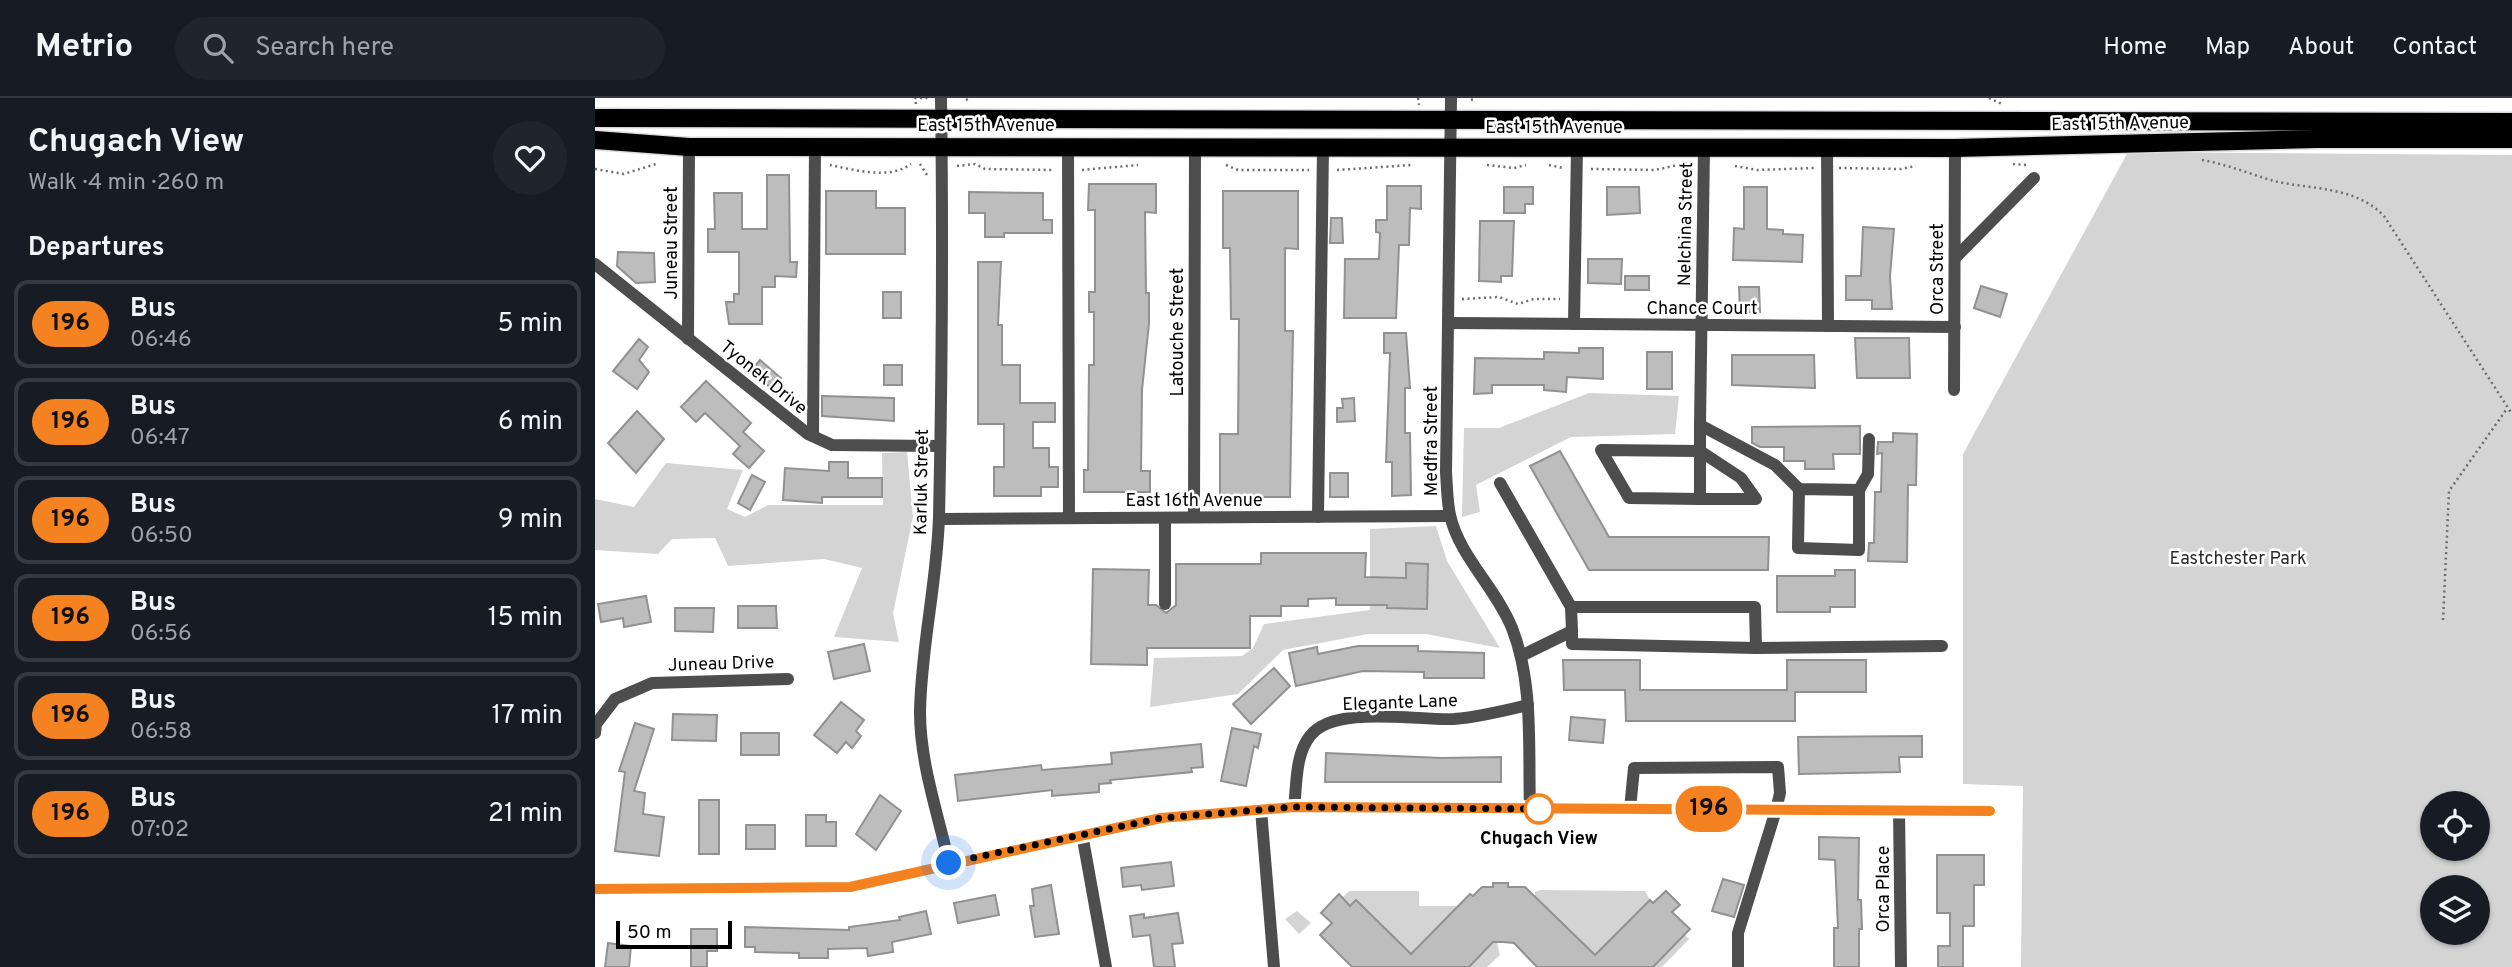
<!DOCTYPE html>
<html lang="en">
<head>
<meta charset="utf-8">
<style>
  body { margin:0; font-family:Overpass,sans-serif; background:#20242c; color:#f1f3f6; height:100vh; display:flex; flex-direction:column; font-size:26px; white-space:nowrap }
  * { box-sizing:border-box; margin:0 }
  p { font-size:23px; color:#9ea1a6 }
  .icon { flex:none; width:38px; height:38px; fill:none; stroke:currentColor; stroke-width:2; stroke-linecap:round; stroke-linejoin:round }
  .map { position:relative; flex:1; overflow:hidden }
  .drawer { display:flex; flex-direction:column; background:#171b24; width:595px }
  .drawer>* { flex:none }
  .badge { padding:0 14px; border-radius:23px; font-size:24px; line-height:46px }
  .tools { position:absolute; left:1825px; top:693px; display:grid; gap:14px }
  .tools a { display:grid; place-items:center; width:70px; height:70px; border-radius:50%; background:#171b24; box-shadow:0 2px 5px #0004; font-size:35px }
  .scale { position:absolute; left:21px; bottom:18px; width:116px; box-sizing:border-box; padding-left:7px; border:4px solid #000; border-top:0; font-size:19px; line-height:24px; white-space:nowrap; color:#000; -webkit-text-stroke:5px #fff; paint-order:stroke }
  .you { position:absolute; width:35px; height:35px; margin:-18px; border:5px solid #fff; border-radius:50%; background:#1a73e8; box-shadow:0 0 0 10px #1a73e833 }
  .map>.badge { position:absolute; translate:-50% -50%; box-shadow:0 0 0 4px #fff }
  h2 { padding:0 28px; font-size:26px; line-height:63px }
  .round { display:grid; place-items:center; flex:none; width:74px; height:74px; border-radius:37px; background:#20242c }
  .overview { display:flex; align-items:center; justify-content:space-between; height:119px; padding:0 28px }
  h1 { font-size:33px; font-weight:700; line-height:52px }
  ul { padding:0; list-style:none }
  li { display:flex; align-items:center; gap:21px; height:88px; margin:0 14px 10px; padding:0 14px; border:4px solid #363941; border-radius:14px }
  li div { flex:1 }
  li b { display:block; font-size:26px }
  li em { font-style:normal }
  li .badge { min-width:77px; font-weight:700; text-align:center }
  header { display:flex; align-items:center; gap:42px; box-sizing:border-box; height:98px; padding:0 35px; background:#171b24; border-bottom:2px solid #363941 }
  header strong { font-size:33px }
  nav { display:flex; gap:38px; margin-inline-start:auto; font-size:24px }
  .search { width:490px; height:63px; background:#20242c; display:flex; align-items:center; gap:18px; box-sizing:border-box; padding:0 24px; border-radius:38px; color:#9ea1a6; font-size:26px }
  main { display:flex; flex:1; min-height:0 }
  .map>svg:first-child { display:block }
  .green { fill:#d4d4d4; fill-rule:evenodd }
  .building { fill:#bdbdbd; stroke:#919191; stroke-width:2 }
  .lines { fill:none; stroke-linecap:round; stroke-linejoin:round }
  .major-casing { stroke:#dbdbdb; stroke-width:21 }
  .path { stroke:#6f6f6f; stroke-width:2.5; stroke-dasharray:2 3.5; stroke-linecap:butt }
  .minor { stroke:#4d4d4d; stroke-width:12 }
  .major { stroke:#000; stroke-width:18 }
  .line-casing { stroke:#fff; stroke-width:16 }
  .line { stroke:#f58220; stroke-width:10 }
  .walk { stroke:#000; stroke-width:7; stroke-dasharray:0 12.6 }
  .stop-dot { fill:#fff; stroke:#f58220; stroke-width:3.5 }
  .labels { text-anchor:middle; stroke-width:5; stroke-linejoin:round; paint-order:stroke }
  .street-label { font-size:18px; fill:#000; stroke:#fff }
  .park-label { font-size:18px; fill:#2b2b2b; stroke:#fff }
  .stop-label { font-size:18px; font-weight:bold; fill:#000; stroke:#fff }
</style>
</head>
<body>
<header>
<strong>Metrio</strong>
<div class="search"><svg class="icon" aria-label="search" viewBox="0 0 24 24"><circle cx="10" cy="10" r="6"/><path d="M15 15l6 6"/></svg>Search here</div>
<nav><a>Home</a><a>Map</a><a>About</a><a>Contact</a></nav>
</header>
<main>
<section class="drawer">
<div class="overview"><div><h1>Chugach View</h1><p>Walk · 4 min · 260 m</p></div><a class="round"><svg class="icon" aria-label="heart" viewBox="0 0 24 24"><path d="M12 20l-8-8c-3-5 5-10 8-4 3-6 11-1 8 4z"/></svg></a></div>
<h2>Departures</h2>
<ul>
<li><span class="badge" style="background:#f58220;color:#111">196</span><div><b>Bus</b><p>06:46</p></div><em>5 min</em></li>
<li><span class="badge" style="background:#f58220;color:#111">196</span><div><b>Bus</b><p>06:47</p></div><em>6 min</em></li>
<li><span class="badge" style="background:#f58220;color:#111">196</span><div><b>Bus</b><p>06:50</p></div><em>9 min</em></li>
<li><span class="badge" style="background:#f58220;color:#111">196</span><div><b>Bus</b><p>06:56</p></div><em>15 min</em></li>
<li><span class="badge" style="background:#f58220;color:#111">196</span><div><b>Bus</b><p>06:58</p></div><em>17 min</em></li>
<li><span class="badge" style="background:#f58220;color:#111">196</span><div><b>Bus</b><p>07:02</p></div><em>21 min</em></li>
</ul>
</section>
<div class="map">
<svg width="1917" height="869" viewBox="0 0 1917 869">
  <rect width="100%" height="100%" fill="#fff"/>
  <g class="green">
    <path d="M1533 54 1917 57V869H1426L1428 688 1368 686V356ZM1838 705H1883V751H1838ZM1838 789H1883V835H1838Z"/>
    <polygon points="994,295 1084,298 1080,336 976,339 881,387 885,414 867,419 869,330 904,330"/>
    <polygon points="312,354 318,419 298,515 304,544 239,539 267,470 229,461 133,468 120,440 77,441 63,456 0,452 0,401 39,409 71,365 148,372 132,411 150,419 173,407 288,407 287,355"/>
    <polygon points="841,428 852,463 905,550 831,536 773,536 688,552 643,596 555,609 559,560 647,558 658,550 669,526 775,512 775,431"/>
    <polygon points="945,792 1050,793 1055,802 1000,857 940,799 940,794"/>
    <polygon points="754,793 824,793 824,808 863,808 816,856 762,802 755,808 747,800"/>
    <polygon points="702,813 716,825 704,836 690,821"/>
    <polygon points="1090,837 1094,841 1067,869 1058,869"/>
    <polygon points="901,841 905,857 892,869 874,869"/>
  </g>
  <g class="building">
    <polygon points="172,77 194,77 195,164 202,164 201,179 180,178 180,189 167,189 167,226 134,226 131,204 139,204 139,196 144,196 144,154 113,154 113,131 120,131 119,95 147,95 147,131 172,131"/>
    <polygon points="494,86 561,86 561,115 550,114 551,195 554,195 554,225 547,292 546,373 555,373 555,394 489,394 489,372 493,372 494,267 499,267 499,214 494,214 494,194 500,194 500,112 493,112"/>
    <polygon points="792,88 826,88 826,111 815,110 814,147 804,147 801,220 749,220 750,161 784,161 785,135 781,134 781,122 792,122"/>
    <polygon points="909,89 938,89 938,106 930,106 930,115 909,115"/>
    <polygon points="1012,89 1044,89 1045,115 1012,117"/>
    <polygon points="1149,89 1172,89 1172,131 1188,132 1188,136 1208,137 1207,164 1138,162 1139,130 1149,131"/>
    <polygon points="231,93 281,93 281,110 310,110 310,156 231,156"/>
    <polygon points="628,93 703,93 703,151 690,150 690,233 698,233 695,399 625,399 625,336 643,336 644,221 636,221 635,150 628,150"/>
    <polygon points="374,94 448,95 448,122 457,122 457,135 409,135 409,139 390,139 390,115 374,115"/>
    <polygon points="736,120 747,120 748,145 735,145"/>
    <polygon points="885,123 919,123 917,178 906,178 906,184 884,183"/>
    <polygon points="1268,129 1299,131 1295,178 1297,211 1277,211 1277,202 1251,202 1251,178 1266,178"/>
    <polygon points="23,154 59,155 60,184 41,185 22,168"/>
    <polygon points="993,161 1027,161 1026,186 993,185"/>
    <polygon points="383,164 406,164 403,227 407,227 407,267 425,267 425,305 460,305 460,324 438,324 438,350 454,350 454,369 463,369 463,389 446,389 446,398 399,398 399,369 409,369 409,326 383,326"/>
    <rect x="1030" y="178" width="24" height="14"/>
    <polygon points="1386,188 1412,196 1405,219 1379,210"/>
    <polygon points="1144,189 1164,189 1165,214 1145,214"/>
    <rect x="288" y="194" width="18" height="26"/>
    <polygon points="789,235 811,235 815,290 810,290 810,335 815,335 816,397 797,398 797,364 791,364 795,255 789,255"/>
    <polygon points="1260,240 1314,240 1315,280 1262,280"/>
    <polygon points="44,241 53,249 44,262 54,274 42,291 18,273"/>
    <polygon points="984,250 1008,250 1008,281 972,279 971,294 949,292 949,287 897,287 897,295 879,296 880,260 949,261 949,254 984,255"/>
    <rect x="1052" y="254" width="25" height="37"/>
    <polygon points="1137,257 1219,257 1220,290 1137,287"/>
    <polygon points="165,262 186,280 177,291 156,273"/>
    <rect x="289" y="267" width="18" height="20"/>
    <polygon points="111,283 156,325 148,334 169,353 154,370 138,356 145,348 110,315 101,324 86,309"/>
    <polygon points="227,298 299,300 299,323 227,318"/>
    <polygon points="759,300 760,323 742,324 742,310 748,310 747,301"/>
    <polygon points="42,313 69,341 41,375 13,345"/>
    <polygon points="1265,328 1265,356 1238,356 1239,371 1210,371 1210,363 1189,363 1189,349 1165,349 1157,345 1157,329"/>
    <polygon points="1298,335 1322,336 1321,387 1313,387 1312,464 1273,463 1274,445 1279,445 1280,394 1286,394 1287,355 1282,356 1283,344 1298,344"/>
    <polygon points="965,353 1014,439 1174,439 1173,472 994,472 935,368"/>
    <polygon points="234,364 253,364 253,380 287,380 287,399 227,399 227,405 188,402 190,370 234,373"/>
    <rect x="735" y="375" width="18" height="24"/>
    <polygon points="157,377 170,384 155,412 143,405"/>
    <polygon points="666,455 771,455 770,479 811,480 811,465 833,466 832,511 792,510 792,507 741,507 741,500 713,501 713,508 686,508 686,518 655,518 655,550 552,550 552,567 496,566 498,471 554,472 553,507 561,507 571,515 581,507 581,466 666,466"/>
    <polygon points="1240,472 1260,472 1260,509 1235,509 1235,514 1182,514 1182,478 1240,478"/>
    <polygon points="51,498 56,524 29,529 28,520 6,524 3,506"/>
    <polygon points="143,508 181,508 182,530 143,530"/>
    <polygon points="80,510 119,510 118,534 80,533"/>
    <polygon points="269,546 275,573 239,581 233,554"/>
    <polygon points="763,548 823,548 823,553 889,555 889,580 829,580 829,574 768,573 701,588 694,555 722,549 723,556"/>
    <polygon points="968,562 1045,562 1045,592 1192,592 1192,562 1271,562 1271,594 1200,594 1200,623 1031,623 1030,592 969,592"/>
    <polygon points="679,570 695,588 656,626 638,606"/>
    <polygon points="246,604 269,622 261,633 266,638 257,650 251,644 242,655 219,637"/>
    <polygon points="78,616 122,617 121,643 77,642"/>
    <polygon points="976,619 1010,622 1008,645 974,642"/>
    <polygon points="40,625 59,631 39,693 50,695 48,716 69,719 64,758 20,753 30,674 24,673"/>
    <polygon points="637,630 666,636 663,650 659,648 651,688 626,683"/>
    <rect x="146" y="635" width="38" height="22"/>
    <polygon points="1327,638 1327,659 1304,659 1305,674 1204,676 1203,639"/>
    <polygon points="606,646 608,669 596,670 597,674 515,682 516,685 504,686 504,694 457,698 457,692 363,703 360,677 446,667 447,672 517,666 516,655"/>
    <polygon points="731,655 847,660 906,659 906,684 730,684"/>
    <polygon points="285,697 306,713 281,752 261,736"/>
    <rect x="104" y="702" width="20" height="54"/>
    <polygon points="211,717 231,717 231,724 241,724 241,748 211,748"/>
    <rect x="151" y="727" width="29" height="24"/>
    <polygon points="1224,739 1264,740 1263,802 1266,802 1267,831 1264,831 1264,869 1239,869 1239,830 1243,830 1240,762 1224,761"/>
    <polygon points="1342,757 1389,757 1389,787 1379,787 1379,828 1368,828 1368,869 1343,869 1343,848 1355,848 1355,815 1342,815"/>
    <polygon points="576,764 579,788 547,792 546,787 528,789 526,770"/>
    <polygon points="1128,781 1149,787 1139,819 1117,813"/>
    <polygon points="898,785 913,785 913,789 930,789 1000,857 1055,802 1058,805 1071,793 1085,807 1077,814 1095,831 1058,869 942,869 919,845 908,844 898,844 874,869 757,869 725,837 737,825 726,815 744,796 755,808 761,802 816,856 875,796 878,798 887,789 898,789"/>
    <polygon points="456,787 464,836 440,839 435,808 439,808 437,791"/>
    <polygon points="400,797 404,817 363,825 359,805"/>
    <polygon points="331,813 336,836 297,844 298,854 273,858 272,850 233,851 233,860 204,860 204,855 160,854 160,849 150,849 150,829 254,832 254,829 305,822 304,819"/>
    <polygon points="583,815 588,845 577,846 580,869 559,869 555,837 538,839 535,818 549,816 549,820"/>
    <polygon points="96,831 122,831 122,853 112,853 112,869 96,869"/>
    <polygon points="13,845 36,848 34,869 10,869"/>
  </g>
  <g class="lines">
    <defs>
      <g id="major">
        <polyline points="0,20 1917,24"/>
        <polyline points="0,42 94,49 1360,50 1721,41 1917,41"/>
      </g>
    </defs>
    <use href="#major" class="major-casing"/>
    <g class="path">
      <polyline points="823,0 824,7"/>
      <polyline points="1394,0 1407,6"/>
      <polyline points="371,2 375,0"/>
      <polyline points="876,2 881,0"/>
      <polyline points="321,6 320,0 333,0"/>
      <path d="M1607 62C1631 66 1655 76 1679 83 1718 92 1760 88 1789 118L1917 316"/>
      <polyline points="325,66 332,77"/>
      <polyline points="1418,66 1432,67"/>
      <path d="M235 67C260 72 294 82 316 66"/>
      <polyline points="631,67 643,72 714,72"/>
      <polyline points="892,67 919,70 931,67"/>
      <polyline points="954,67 968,70"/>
      <polyline points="362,68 380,66 390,71 459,72"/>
      <polyline points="1140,68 1162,72 1220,70"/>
      <polyline points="1244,70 1306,71 1321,68"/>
      <polyline points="0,71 29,76 64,65"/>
      <polyline points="996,71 1060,72 1083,67"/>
      <polyline points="487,72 543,67"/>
      <polyline points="742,72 816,67"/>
      <polyline points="867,201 904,199 923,206 939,201 965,201"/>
      <polyline points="1848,522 1854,393 1911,312"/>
    </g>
    <g class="minor">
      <path d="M346 0C348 140 347 280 344 419 342 485 326 549 325 614 325 665 343 716 354 765"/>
      <path d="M856 0 851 374C852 388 852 403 855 417 864 458 901 490 917 530 939 586 933 651 935 710"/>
      <polyline points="473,49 474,420"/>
      <polyline points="1232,50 1233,228"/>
      <polyline points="1360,160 1439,80"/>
      <polyline points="0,166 213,336 237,347 344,348"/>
      <polyline points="854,225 1360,229"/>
      <polyline points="979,226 982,50"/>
      <polyline points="93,241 94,49"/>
      <polyline points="1359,292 1360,50"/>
      <polyline points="1105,327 1180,367 1204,391 1203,450 1264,452 1264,392 1204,391"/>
      <polyline points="218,338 220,48"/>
      <polyline points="905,385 976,509 1160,509 1161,550 1347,548"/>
      <polyline points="1264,392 1273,376 1274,341"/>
      <polyline points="1105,401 1161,401 1146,380 1105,353 1006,352 1034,400 1105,401 1105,327 1109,51"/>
      <polyline points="599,419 600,49"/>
      <polyline points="723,419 728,49"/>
      <polyline points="570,420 570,506"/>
      <polyline points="344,421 855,418"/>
      <polyline points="977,533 977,546 1161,550"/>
      <polyline points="926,558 977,533 976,509"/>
      <polyline points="0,635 1,626 20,601 57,585 193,581"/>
      <path d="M699 709C702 686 700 657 715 638 739 606 823 623 859 621 884 619 908 613 933 607"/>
      <polyline points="1035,711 1039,670 1183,669 1185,695 1181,712 1143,835 1143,869"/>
      <polyline points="666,712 679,869"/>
      <polyline points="1304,712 1306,869"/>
      <polyline points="487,736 511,869"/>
      <polyline points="0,791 255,789 567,721 699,709 1395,713"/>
    </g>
    <use href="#major" class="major"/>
  </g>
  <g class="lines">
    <defs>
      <polyline id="line" points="0,791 255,789 566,720 699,709 1395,713"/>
    </defs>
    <use href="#line" class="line-casing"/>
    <use href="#line" class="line"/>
    <polyline class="walk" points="354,765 566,720 699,709 944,711"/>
  </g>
  <circle class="stop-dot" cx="944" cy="711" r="14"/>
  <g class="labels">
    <g class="street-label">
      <text transform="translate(1525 25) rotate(-1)" y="6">East 15th Avenue</text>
      <text x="391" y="33">East 15th Avenue</text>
      <text x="959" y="35">East 15th Avenue</text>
      <text transform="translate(1090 126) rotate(-89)" y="6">Nelchina Street</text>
      <text transform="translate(76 145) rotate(-90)" y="6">Juneau Street</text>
      <text transform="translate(1342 171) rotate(-90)" y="6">Orca Street</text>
      <text x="1107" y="216">Chance Court</text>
      <text transform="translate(582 234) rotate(-90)" y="6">Latouche Street</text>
      <text transform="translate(169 279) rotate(39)" y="6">Tyonek Drive</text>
      <text transform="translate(836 343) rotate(-90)" y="6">Medfra Street</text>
      <text transform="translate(326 384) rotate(-89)" y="6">Karluk Street</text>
      <text x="599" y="408">East 16th Avenue</text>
      <text transform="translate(126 565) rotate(-2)" y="6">Juneau Drive</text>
      <text transform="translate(805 604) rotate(-2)" y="6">Elegante Lane</text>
      <text transform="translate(1288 791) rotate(-90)" y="6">Orca Place</text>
    </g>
    <g class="park-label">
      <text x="1643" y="466">Eastchester Park</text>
    </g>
    <g class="stop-label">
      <text x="944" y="746">Chugach View</text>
    </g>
  </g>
</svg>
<div class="tools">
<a><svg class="icon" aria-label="locate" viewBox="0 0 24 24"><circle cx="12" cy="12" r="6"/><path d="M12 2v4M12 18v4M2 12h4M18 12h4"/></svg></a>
<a><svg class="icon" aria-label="layers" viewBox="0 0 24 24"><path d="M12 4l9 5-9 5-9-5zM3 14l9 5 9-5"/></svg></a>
</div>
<div class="scale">50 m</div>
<div class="you" style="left:354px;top:765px"></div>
<b class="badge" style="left:1114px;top:711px;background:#f58220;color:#111">196</b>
</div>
</main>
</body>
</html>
